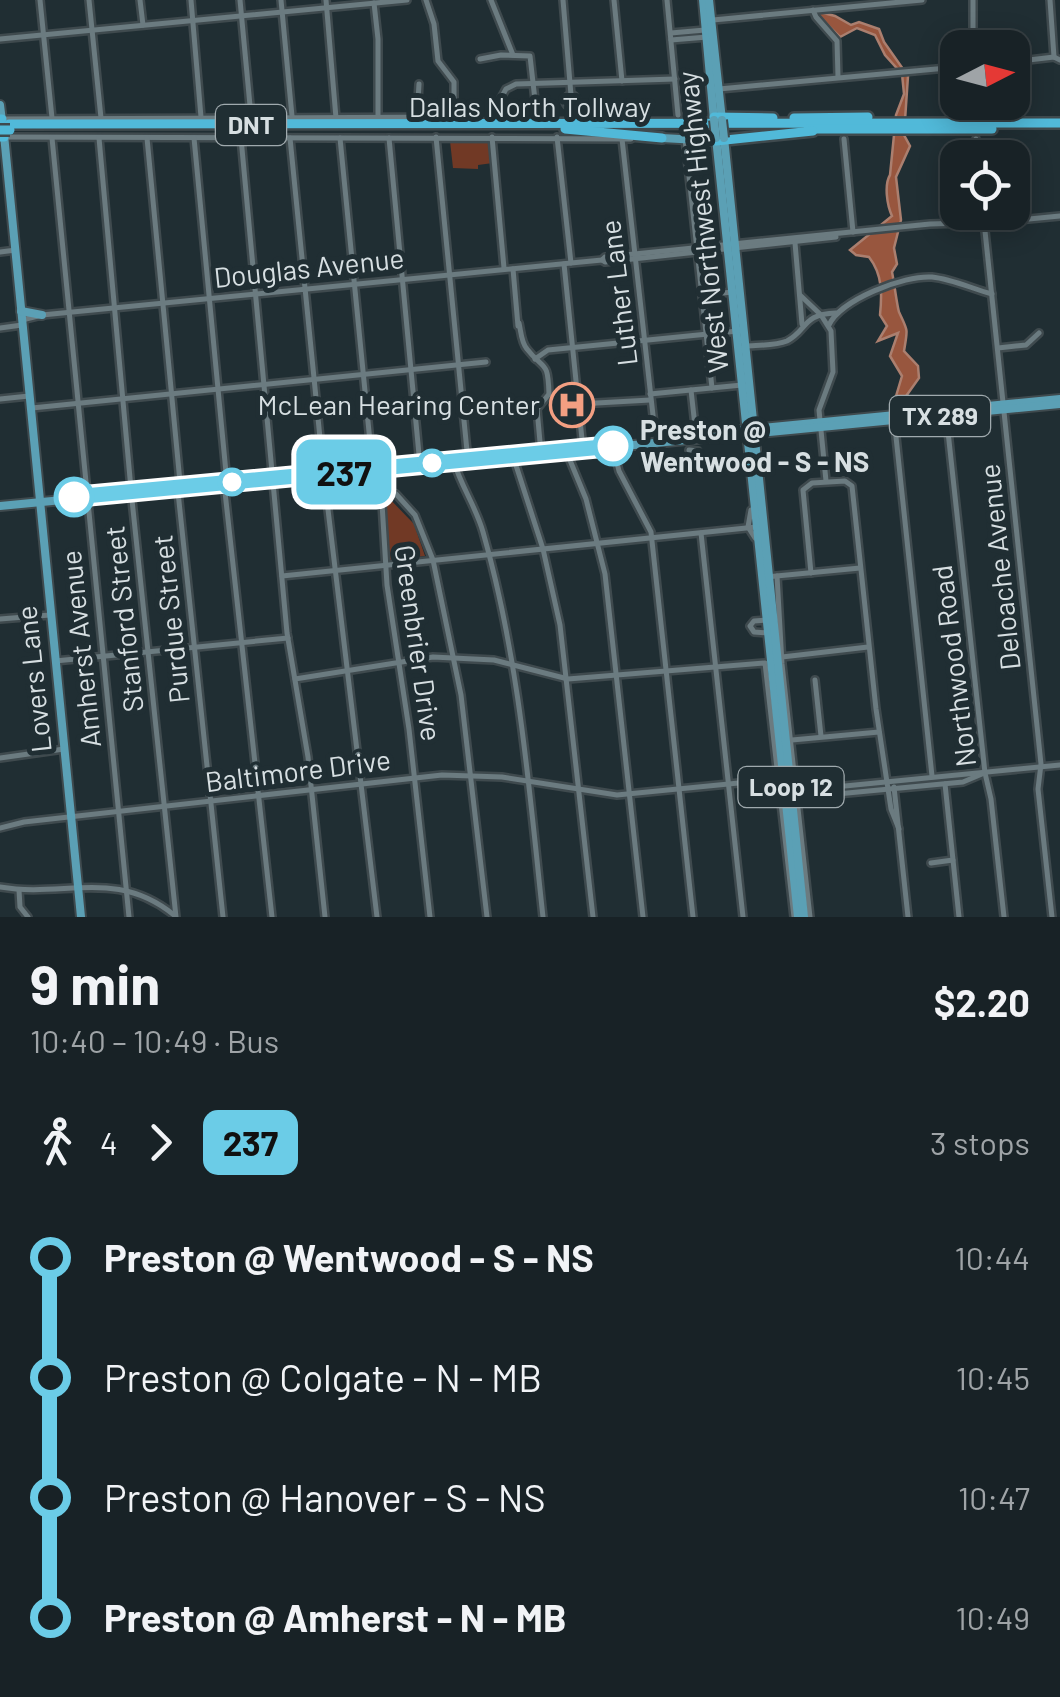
<!DOCTYPE html>
<html lang="en">
<head>
<meta charset="utf-8">
<style>
  body { margin:0; font-family:Barlow,sans-serif; background:#212a2e; color:#f1f3f6; height:100vh; display:flex; flex-direction:column; font-size:38px; white-space:nowrap }
  * { box-sizing:border-box; margin:0 }
  p { font-size:32px; color:#9fa4a7 }
  .icon { flex:none; width:55px; height:55px; fill:none; stroke:currentColor; stroke-width:2; stroke-linecap:round; stroke-linejoin:round }
  .map { position:relative; height:917px; overflow:hidden }
  .details { display:flex; flex-direction:column; background:#182226; flex:1 }
  .details>* { flex:none }
  .badge { padding:0 20px; border-radius:15px; font-size:35px; line-height:65px }
  .needle { width:65px; rotate:84deg }
  .fabs { position:absolute; left:940px; top:30px; display:grid; gap:20px }
  .fabs a { display:grid; place-items:center; width:90px; height:90px; border-radius:20px; background:#182226; box-shadow:0 5px 25px #0003,0 0 0 2px #363f43; font-size:50px }
  .map>.badge { position:absolute; translate:-50% -50%; box-shadow:0 0 0 5px #fff }
  .legs { display:flex; align-items:center; gap:15px; height:110px; padding:0 30px; font-size:32px }
  .legs p { margin-inline-start:auto }
  .overview { display:flex; align-items:center; justify-content:space-between; height:170px; padding:0 30px }
  h1 { font-size:55px; font-weight:700; line-height:75px }
  ul { padding:0 30px; list-style:none }
  li { display:flex; align-items:center; gap:35px; height:120px; font-size:38px }
  li i { display:grid; place-items:center; width:15px; height:100%; margin:0 12px; background:currentColor }
  li i::after { content:''; width:25px; height:25px; margin:-12px; border:8px solid; border-radius:50%; background:#182226 }
  li p { margin-inline-start:auto }
  li:first-child i { background:linear-gradient(#0000 50%,currentColor 0) }
  li:last-child i { background:linear-gradient(currentColor 50%,#0000 0) }
  .map>svg:first-child { display:block }
  .green { fill:#713925 }
  .water { fill:#98563e; stroke:#ab7f6f; stroke-width:2.5 }
  .lines { fill:none; stroke-linecap:round; stroke-linejoin:round }
  .minor-casing { stroke:#3f4a4e; stroke-width:10 }
  .major-casing { stroke:#3f4a4e; stroke-width:12 }
  .highway-casing { stroke:#3f4a4e; stroke-width:14 }
  .minor { stroke:#6b7b80; stroke-width:5 }
  .major { stroke:#5ba0b5; stroke-width:8 }
  .highway { stroke:#51b9d9; stroke-width:9 }
  .major-bridge-casing { stroke:#3f4a4e; stroke-width:12; stroke-linecap:butt }
  .highway-bridge-casing { stroke:#3f4a4e; stroke-width:14; stroke-linecap:butt }
  .major-bridge { stroke:#5ba0b5; stroke-width:8 }
  .highway-bridge { stroke:#51b9d9; stroke-width:9 }
  .line-1-casing { stroke:#fff; stroke-width:22 }
  .line-1 { stroke:#6bcce7; stroke-width:15 }
  .stop-1-dot { fill:#fff; stroke:#6bcce7; stroke-width:5 }
  .labels { text-anchor:middle; stroke-width:10; stroke-linejoin:round; paint-order:stroke }
  .shield { fill:#202e33; stroke:#a0aaae; stroke-width:2.5 }
  .shield-label { font-size:25px; font-weight:bold; fill:#d7dfe2 }
  .street-label { font-size:28px; fill:#d7dfe2; stroke:#202e33 }
  .poi-label { font-size:28px; fill:#d7dfe2; stroke:#202e33; text-anchor:end }
  .stop-label { font-size:28px; font-weight:bold; fill:#d7dfe2; stroke:#202e33; text-anchor:start }
</style>
</head>
<body>
<div class="map">
<svg width="1060" height="917" viewBox="0 0 1060 917">
  <rect width="100%" height="100%" fill="#202e33"/>
  <g class="green">
    <polygon points="492,140 493,163 478,165 478,169 453,168 450,141"/>
    <polygon points="384,493 414,524 425,556 388,560"/>
  </g>
  <path class="water" d="M812 10 835 16 851 25 859 22 879 29 884 42 908 76 904 135 910 146 896 177 901 220 894 248 897 264 892 272C894 281 897 306 899 312 908 332 908 327 904 351L918 366 919 378 904 399 903 412 891 413 902 376 890 356 898 333 878 341 887 326 880 315C882 295 883 275 869 257L856 255 850 250 892 216C887 205 884 185 890 175L896 115 904 94 902 74 885 55 875 35 857 28 840 37Z"/>
  <g class="lines">
    <defs>
      <g id="minor">
        <polyline points="40,0 52,118"/>
        <polyline points="89,0 101,118"/>
        <polyline points="140,0 143,25"/>
        <polyline points="191,0 201,117"/>
        <polyline points="240,0 251,116"/>
        <polyline points="281,0 292,116"/>
        <polyline points="326,0 336,118"/>
        <polyline points="491,0 513,55"/>
        <polyline points="563,0 571,95"/>
        <polyline points="614,0 622,81"/>
        <polyline points="667,0 678,115"/>
        <polyline points="973,0 973,48"/>
        <polyline points="1050,0 1054,57"/>
        <polyline points="374,3 378,39 378,117"/>
        <polyline points="813,10 816,17 837,41 838,77"/>
        <polyline points="713,20 922,0"/>
        <polyline points="671,33 705,30"/>
        <polyline points="0,39 407,0"/>
        <polyline points="671,40 707,37"/>
        <polyline points="480,59 501,55 530,56 536,109"/>
        <polyline points="1012,62 1054,57 1060,60"/>
        <polyline points="719,89 958,67"/>
        <circle cx="571" cy="101" r="6"/>
        <polyline points="974,102 975,116"/>
        <polyline points="495,109 506,89 516,84 675,79"/>
        <polyline points="417,117 419,84"/>
        <polyline points="2,119 454,117 454,82 438,61 434,24 426,0"/>
        <polyline points="4,137 631,139"/>
        <polyline points="436,137 468,461"/>
        <polyline points="492,137 504,268"/>
        <polyline points="557,137 571,263"/>
        <polyline points="52,138 129,917"/>
        <polyline points="99,138 132,500 176,917"/>
        <polyline points="147,138 180,482 178,492 223,917"/>
        <polyline points="194,138 227,483"/>
        <polyline points="241,138 287,633 308,757 325,917"/>
        <polyline points="290,138 323,468 377,917"/>
        <polyline points="340,138 372,462 381,487 387,585 409,729 430,917"/>
        <polyline points="389,138 420,465"/>
        <polyline points="622,139 656,442"/>
        <polyline points="685,139 712,388"/>
        <polyline points="844,139 853,232"/>
        <polyline points="976,139 978,158"/>
        <polyline points="983,212 1041,764 1038,789 1052,917"/>
        <polyline points="795,243 802,324"/>
        <polyline points="0,252 16,250"/>
        <polyline points="602,260 605,262 836,237"/>
        <polyline points="564,264 583,449"/>
        <polyline points="513,269 518,326"/>
        <polyline points="702,295 733,292"/>
        <polyline points="801,296 821,315 831,331 833,372 819,410 826,481"/>
        <polyline points="22,320 42,315 571,263 602,260 605,257 930,224 997,222 1060,216"/>
        <path d="M519 323C521 331 521 342 527 349 544 371 548 359 549 394L537 409 541 453"/>
        <path d="M829 325C840 300 904 275 932 277 952 279 973 289 992 294"/>
        <polyline points="0,328 22,325"/>
        <path d="M745 346C758 345 775 346 787 341 808 330 802 314 836 313"/>
        <polyline points="998,348 1026,345 1039,333"/>
        <polyline points="535,359 548,350 738,331"/>
        <polyline points="691,390 696,435"/>
        <polyline points="650,394 742,385"/>
        <polyline points="0,399 29,396"/>
        <polyline points="579,404 650,400"/>
        <polyline points="32,408 486,362"/>
        <polyline points="946,413 985,773 991,799 1004,917"/>
        <polyline points="894,418 932,776"/>
        <polyline points="613,447 619,471 651,532 693,917"/>
        <polyline points="689,450 698,451"/>
        <polyline points="567,453 586,499 605,574 643,917"/>
        <polyline points="513,456 543,549 560,625 593,917"/>
        <path d="M454 462C461 486 476 507 483 532 519 658 529 788 543 917"/>
        <polyline points="224,483 272,917"/>
        <polyline points="381,487 396,494 415,515 433,560 461,695 487,917"/>
        <polyline points="751,510 748,527 755,538"/>
        <polyline points="701,533 743,917"/>
        <polyline points="811,573 803,490 812,483 845,481 852,486 876,709 891,809 899,829"/>
        <polyline points="282,576 756,527"/>
        <polyline points="777,576 782,664 810,917"/>
        <polyline points="766,577 860,568"/>
        <polyline points="0,619 50,615"/>
        <polyline points="767,620 754,621 750,626 754,632 768,633"/>
        <polyline points="782,657 868,647"/>
        <polyline points="55,661 288,638"/>
        <polyline points="295,679 433,657 494,660 568,679 765,663 794,917"/>
        <polyline points="815,680 821,736"/>
        <polyline points="792,740 879,732"/>
        <polyline points="0,758 64,749"/>
        <polyline points="945,784 959,917"/>
        <polyline points="894,787 908,917"/>
        <polyline points="794,791 1060,765"/>
        <polyline points="795,798 963,782 982,774"/>
        <polyline points="0,828 24,822 442,775 502,777 617,795 779,779"/>
        <polyline points="931,863 953,860"/>
        <path d="M0 887C65 898 116 868 174 915"/>
        <polyline points="19,890 20,907 28,917"/>
      </g>
      <g id="major">
        <polyline points="703,0 714,120"/>
        <polyline points="709,0 722,120"/>
        <polyline points="0,105 2,121"/>
        <polyline points="4,135 81,917"/>
        <polyline points="662,138 716,141"/>
        <polyline points="716,138 798,917"/>
        <polyline points="724,138 804,917"/>
        <polyline points="21,311 42,315"/>
        <polyline points="731,431 1060,399"/>
        <polyline points="0,506 1060,404"/>
      </g>
      <g id="highway">
        <polyline points="714,117 773,118"/>
        <polyline points="794,118 868,117"/>
        <polyline points="0,119 2,119"/>
        <polyline points="9,124 1060,123"/>
        <polyline points="565,129 662,138"/>
        <polyline points="808,129 992,129"/>
        <polyline points="0,137 4,137"/>
        <polyline points="716,141 813,131"/>
      </g>
    </defs>
    <use href="#minor" class="minor-casing"/>
    <use href="#major" class="major-casing"/>
    <use href="#highway" class="highway-casing"/>
    <use href="#minor" class="minor"/>
    <use href="#major" class="major"/>
    <use href="#highway" class="highway"/>
    <defs>
      <g id="major-bridge">
        <polyline points="714,120 716,138"/>
        <polyline points="722,120 724,138"/>
      </g>
      <polyline id="highway-bridge" points="0,130 10,130"/>
    </defs>
    <use href="#major-bridge" class="major-bridge-casing"/>
    <use href="#highway-bridge" class="highway-bridge-casing"/>
    <use href="#major-bridge" class="major-bridge"/>
    <use href="#highway-bridge" class="highway-bridge"/>
  </g>
  <g class="lines">
    <defs>
      <polyline id="line-1" points="74,497 613,446"/>
    </defs>
    <use href="#line-1" class="line-1-casing"/>
    <use href="#line-1" class="line-1"/>
  </g>
  <defs>
    <symbol id="hospital-ring" viewBox="-11 -11 22 22"><circle r="9.5" fill="#202e33" stroke="#f39f82" stroke-width="1.5"/><path d="M-5-5h3v3.5h4V-5h3V5h-3V1.5h-4V5h-3Z" fill="#f39f82"/></symbol>
  </defs>
  <g fill-rule="evenodd">
    <use href="#hospital-ring" x="547" y="380" width="50" height="50"/>
  </g>
  <g class="stop-1-dot">
    <circle cx="613" cy="446" r="18"/>
    <circle cx="432" cy="463" r="12"/>
    <circle cx="232" cy="482" r="12"/>
    <circle cx="74" cy="497" r="18"/>
  </g>
  <g class="labels">
    <g class="shield">
      <rect x="216" y="105" width="70" height="40" rx="8"/>
      <rect x="890" y="396" width="100" height="40" rx="8"/>
      <rect x="738.5" y="767" width="105" height="40" rx="8"/>
    </g>
    <g class="shield-label">
      <text x="251" y="134">DNT</text>
      <text x="940" y="425">TX 289</text>
      <text x="791" y="796">Loop 12</text>
    </g>
    <g class="street-label">
      <text x="530" y="117">Dallas North Tollway</text>
      <text transform="translate(703 222) rotate(-96)" y="10">West Northwest Highway</text>
      <text transform="translate(309 268) rotate(-6)" y="10">Douglas Avenue</text>
      <text transform="translate(619 293) rotate(-97)" y="10">Luther Lane</text>
      <text transform="translate(1000 567) rotate(-96)" y="10">Deloache Avenue</text>
      <text transform="translate(124 619) rotate(-96)" y="10">Stanford Street</text>
      <text transform="translate(171 619) rotate(-96)" y="10">Purdue Street</text>
      <text transform="translate(418 643) rotate(82)" y="10">Greenbrier Drive</text>
      <text transform="translate(81 649) rotate(-96)" y="10">Amherst Avenue</text>
      <text transform="translate(954 666) rotate(-97)" y="10">Northwood Road</text>
      <text transform="translate(34 679) rotate(-96)" y="10">Lovers Lane</text>
      <text transform="translate(298 771) rotate(-7)" y="10">Baltimore Drive</text>
    </g>
    <g class="poi-label">
      <text x="540" y="415">McLean Hearing Center</text>
    </g>
    <g class="stop-label">
      <text x="640" y="440">Preston @<tspan x="640" dy="32">Wentwood - S - NS</tspan></text>
    </g>
  </g>
</svg>
<div class="fabs">
<a><svg class="needle" viewBox="-14 -14 28 28"><path d="M0-13l5 13h-10z" fill="#e53935"/><path d="M0 13l5-13h-10z" fill="#9fa4a7"/></svg></a>
<a><svg class="icon" aria-label="locate" viewBox="0 0 24 24"><circle cx="12" cy="12" r="6"/><path d="M12 2v4M12 18v4M2 12h4M18 12h4"/></svg></a>
</div>
<b class="badge" style="left:344px;top:472px;background:#6bcce7;color:#111">237</b>
</div>
<section class="details">
<div class="overview"><div><h1>9 min</h1><p>10:40 – 10:49 · Bus</p></div><b>$2.20</b></div>
<div class="legs"><svg class="icon" aria-label="walk" viewBox="0 0 24 24"><circle cx="13" cy="4" r="2"/><path d="M13 8l-2 6 4 7M11 14l-3 7M7 12l3-4h3l4 4"/></svg>4<svg class="icon" aria-label="forward" viewBox="0 0 24 24"><path d="M9 5l7 7-7 7"/></svg><b class="badge" style="background:#6bcce7;color:#111">237</b><p>3 stops</p></div>
<ul>
<li><i style="color:#6bcce7"></i><b>Preston @ Wentwood - S - NS</b><p>10:44</p></li>
<li><i style="color:#6bcce7"></i><span>Preston @ Colgate - N - MB</span><p>10:45</p></li>
<li><i style="color:#6bcce7"></i><span>Preston @ Hanover - S - NS</span><p>10:47</p></li>
<li><i style="color:#6bcce7"></i><b>Preston @ Amherst - N - MB</b><p>10:49</p></li>
</ul>
</section>
</body>
</html>
